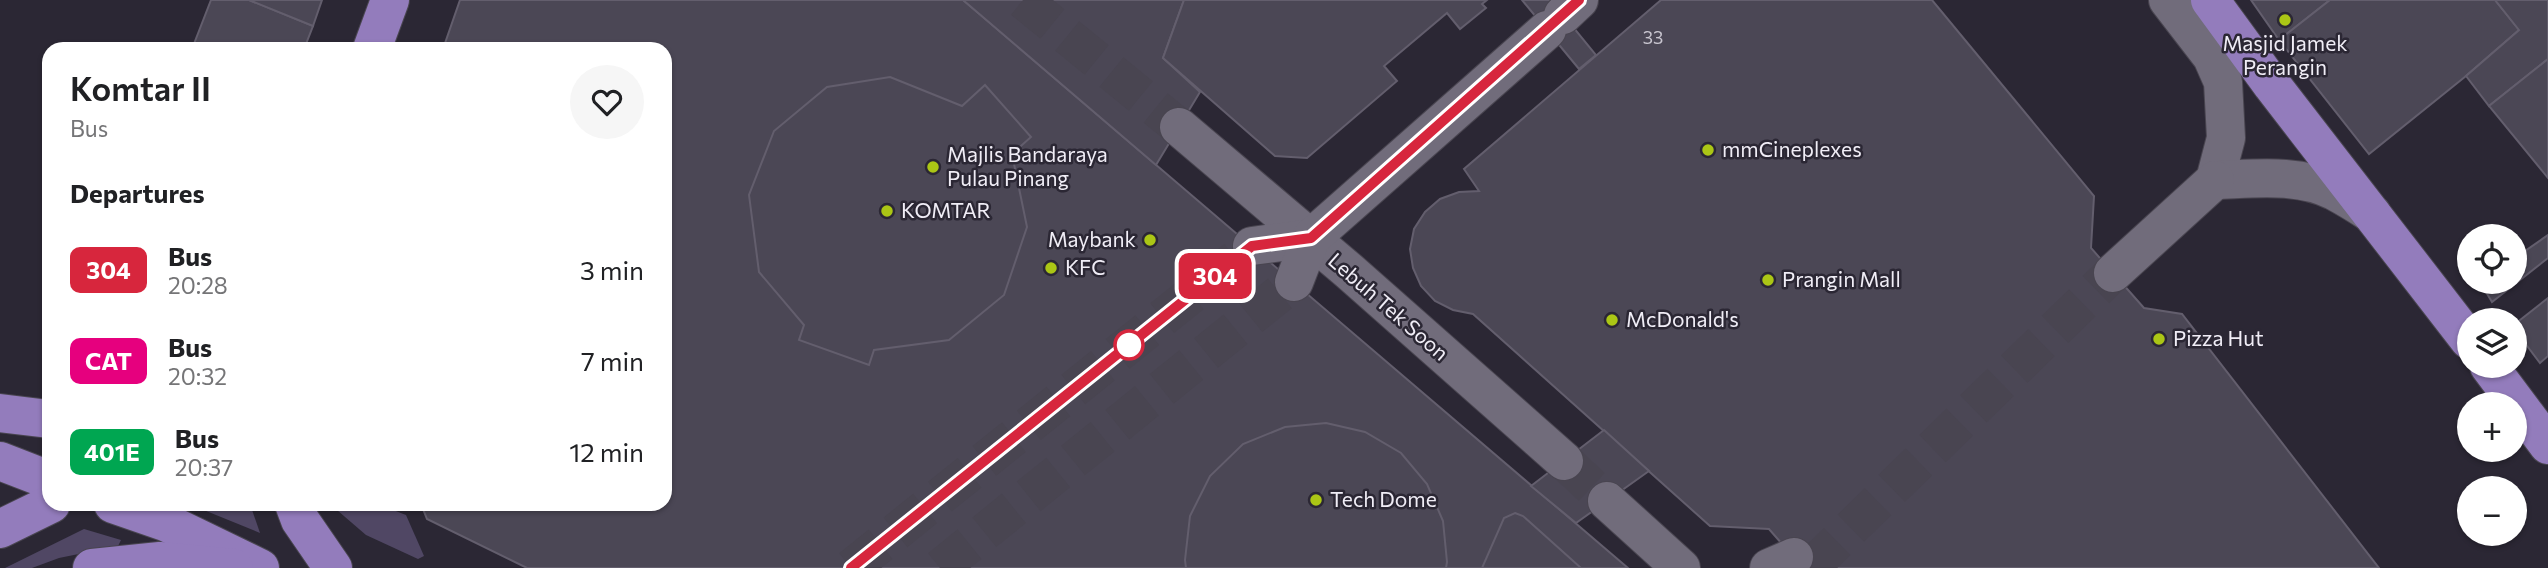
<!DOCTYPE html>
<html lang="en">
<head>
<meta charset="utf-8">
<style>
  body { margin:0; font-family:Commissioner,sans-serif; background:#f6f6f6; color:#202124; height:100vh; display:flex; flex-direction:column; font-size:26px; white-space:nowrap }
  * { box-sizing:border-box; margin:0 }
  p { font-size:23px; color:#757577 }
  .icon { flex:none; width:38px; height:38px; fill:none; stroke:currentColor; stroke-width:2; stroke-linecap:round; stroke-linejoin:round }
  .map { position:relative; flex:1; overflow:hidden }
  .drawer { position:absolute; left:42px; top:42px; width:630px; height:469px; display:flex; flex-direction:column; background:#fff; border-radius:21px; box-shadow:0 2px 5px #0004 }
  .drawer>* { flex:none }
  .badge { padding:0 14px; border-radius:10px; font-size:24px; line-height:46px }
  .controls { position:absolute; left:2457px; top:224px; display:grid; gap:14px }
  .controls a { display:grid; place-items:center; width:70px; height:70px; border-radius:50%; background:#fff; box-shadow:0 2px 5px #0004; font-size:35px }
  .map>.badge { position:absolute; translate:-50% -50%; box-shadow:0 0 0 4px #fff }
  h2 { padding:0 28px; font-size:26px; line-height:63px }
  .round { display:grid; place-items:center; flex:none; width:74px; height:74px; border-radius:37px; background:#f6f6f6 }
  .overview { display:flex; align-items:center; justify-content:space-between; height:119px; padding:0 28px }
  h1 { font-size:33px; font-weight:600; line-height:52px }
  ul { padding:0; list-style:none }
  li { display:flex; align-items:center; gap:21px; height:91px; padding:0 28px }
  li div { flex:1 }
  li b { display:block; font-size:26px }
  li em { font-style:normal }
  li .badge { min-width:77px; font-weight:700; text-align:center }
  .map>svg:first-child { display:block }
  .green { fill:#504764 }
  .building { fill:#4b4755; stroke:#635e6d; stroke-width:2 }
  .lines { fill:none; stroke-linecap:round; stroke-linejoin:round }
  .minor-tunnel { stroke:#494551; stroke-width:38; stroke-dasharray:38 19; stroke-linecap:butt }
  .minor-casing { stroke:#494550; stroke-width:40 }
  .major-casing { stroke:#494550; stroke-width:40 }
  .minor { stroke:#716c7b; stroke-width:38 }
  .major { stroke:#937cbc; stroke-width:38 }
  .line-casing { stroke:#fff; stroke-width:16 }
  .line { stroke:#d7263d; stroke-width:10 }
  .poi-dot { fill:#abc615; stroke:#2b2734; stroke-width:2.5 }
  .stop-dot { fill:#fff; stroke:#d7263d; stroke-width:3.5 }
  .labels { text-anchor:middle; stroke-width:5; stroke-linejoin:round; paint-order:stroke }
  .number-label { font-size:18px; fill:#c7c4ce }
  .poi-label { font-size:21px; fill:#f0edf6; stroke:#2b2734; text-anchor:start }
  .street-label { font-size:21px; fill:#f0edf6; stroke:#2b2734 }
</style>
</head>
<body>
<div class="map">
<svg width="2548" height="568" viewBox="0 0 2548 568">
  <rect width="100%" height="100%" fill="#2b2734"/>
  <g class="green">
    <polygon points="189,504 250,504 260,533"/>
    <polygon points="330,504 378,504 406,515 424,556 418,559 366,535"/>
    <polygon points="84,529 121,540 118,546 59,558 32,568 5,568"/>
  </g>
  <g class="building">
    <polygon points="211,0 249,0 313,26 304,49 192,49"/>
    <polygon points="249,0 322,0 313,26"/>
    <polygon points="460,0 963,0 1628,568 527,568 427,519 421,504 665,504 665,49 443,49"/>
    <polygon points="963,0 1184,0 1163,58 1200,92 1156,165"/>
    <polygon points="1184,0 1487,0 1482,4 1486,8 1460,29 1447,13 1384,66 1397,81 1307,158 1275,156 1163,58"/>
    <polygon points="1522,0 1551,0 1596,55 1579,69"/>
    <polygon points="1661,0 1932,0 2094,196 2091,248 2144,308 2182,314 2379,568 1803,568 1769,529 1710,526 1473,314 1453,310 1435,301 1421,286 1413,268 1410,249 1414,229 1425,212 1440,199 1459,192 1479,191 1464,169"/>
    <polygon points="2251,0 2330,0 2279,40"/>
    <polygon points="2330,0 2495,0 2519,30 2466,76 2369,154 2279,40"/>
    <polygon points="2495,0 2548,0 2548,59 2489,106 2466,76 2519,30"/>
    <polygon points="2548,59 2548,178 2489,106"/>
    <polygon points="890,77 962,106 985,85 1031,137 1012,154 1027,227 1004,295 949,340 874,350 869,365 799,340 804,325 759,272 749,195 774,131 827,87"/>
    <polygon points="2548,235 2548,258 2492,302 2480,282 2515,282 2515,258"/>
    <polygon points="2548,298 2548,356 2540,363 2515,330 2515,324"/>
    <polygon points="1326,423 1365,432 1401,453 1427,484 1443,521 1447,562 1446,568 1186,568 1185,560 1190,516 1210,476 1243,444 1285,427"/>
    <polygon points="1604,430 1649,471 1576,523 1531,486"/>
    <polygon points="1515,513 1523,516 1581,568 1482,568 1504,518"/>
  </g>
  <g class="lines">
    <g class="minor-tunnel">
      <polyline points="1023,0 1179,127"/>
      <polyline points="1564,461 1607,501"/>
      <polyline points="851,568 1252,246"/>
      <polyline points="940,568 1294,282"/>
      <polyline points="1810,568 2113,273"/>
    </g>
    <defs>
      <g id="minor">
        <polyline points="2168,0 2212,57 2223,82 2226,138 2215,180"/>
        <polyline points="1563,15 1579,0"/>
        <polyline points="1179,127 1349,271 1564,461"/>
        <path d="M2215 180C2253 179 2298 173 2334 191 2347 198 2360 206 2372 214"/>
        <polyline points="1252,246 1311,238"/>
        <polyline points="2113,273 2215,180"/>
        <polyline points="1294,282 1311,238 1547,30"/>
        <polyline points="1607,501 1681,568"/>
        <polyline points="1769,568 1794,557"/>
      </g>
      <g id="major">
        <polyline points="2210,0 2272,85 2469,340"/>
        <polyline points="372,49 390,0"/>
        <polyline points="2489,366 2548,445"/>
        <polyline points="0,413 49,419"/>
        <polyline points="0,461 49,480"/>
        <polyline points="113,504 165,522 260,568"/>
        <polyline points="294,504 300,520 333,568"/>
        <polyline points="0,529 51,504"/>
        <polyline points="92,568 160,561 234,568"/>
      </g>
    </defs>
    <use href="#minor" class="minor-casing"/>
    <use href="#major" class="major-casing"/>
    <use href="#minor" class="minor"/>
    <use href="#major" class="major"/>
  </g>
  <g class="lines">
    <defs>
      <polyline id="line" points="851,568 1252,246 1311,238 1579,0"/>
    </defs>
    <use href="#line" class="line-casing"/>
    <use href="#line" class="line"/>
  </g>
  <g class="poi-dot">
    <circle cx="2285" cy="20" r="7"/>
    <circle cx="1708" cy="150" r="7"/>
    <circle cx="933" cy="167" r="7"/>
    <circle cx="887" cy="211" r="7"/>
    <circle cx="1150" cy="240" r="7"/>
    <circle cx="1051" cy="268" r="7"/>
    <circle cx="1768" cy="280" r="7"/>
    <circle cx="1612" cy="320" r="7"/>
    <circle cx="2159" cy="339" r="7"/>
    <circle cx="1316" cy="500" r="7"/>
  </g>
  <circle class="stop-dot" cx="1129" cy="345" r="14"/>
  <g class="labels">
    <g class="number-label">
      <text x="1653" y="44">33</text>
    </g>
    <g class="poi-label">
      <text x="2285" y="51" text-anchor="middle">Masjid Jamek<tspan x="2285" dy="24">Perangin</tspan></text>
      <text x="1722" y="157">mmCineplexes</text>
      <text x="947" y="162">Majlis Bandaraya<tspan x="947" dy="24">Pulau Pinang</tspan></text>
      <text x="901" y="218">KOMTAR</text>
      <text x="1136" y="247" text-anchor="end">Maybank</text>
      <text x="1065" y="275">KFC</text>
      <text x="1782" y="287">Prangin Mall</text>
      <text x="1626" y="327">McDonald's</text>
      <text x="2173" y="346">Pizza Hut</text>
      <text x="1330" y="507">Tech Dome</text>
    </g>
    <g class="street-label">
      <text transform="translate(1388 307) rotate(41)" y="7">Lebuh Tek Soon</text>
    </g>
  </g>
</svg>
<div class="controls">
<a><svg class="icon" aria-label="locate" viewBox="0 0 24 24"><circle cx="12" cy="12" r="6"/><path d="M12 2v4M12 18v4M2 12h4M18 12h4"/></svg></a>
<a><svg class="icon" aria-label="layers" viewBox="0 0 24 24"><path d="M12 4l9 5-9 5-9-5zM3 14l9 5 9-5"/></svg></a>
<a>+</a>
<a>−</a>
</div>
<b class="badge" style="left:1215px;top:276px;background:#d7263d;color:#fff">304</b>
<section class="drawer">
<div class="overview"><div><h1>Komtar II</h1><p>Bus</p></div><a class="round"><svg class="icon" aria-label="heart" viewBox="0 0 24 24"><path d="M12 20l-8-8c-3-5 5-10 8-4 3-6 11-1 8 4z"/></svg></a></div>
<h2>Departures</h2>
<ul>
<li><span class="badge" style="background:#d7263d;color:#fff">304</span><div><b>Bus</b><p>20:28</p></div><em>3 min</em></li>
<li><span class="badge" style="background:#e6007e;color:#fff">CAT</span><div><b>Bus</b><p>20:32</p></div><em>7 min</em></li>
<li><span class="badge" style="background:#00a651;color:#fff">401E</span><div><b>Bus</b><p>20:37</p></div><em>12 min</em></li>
</ul>
</section>
</div>
</body>
</html>
